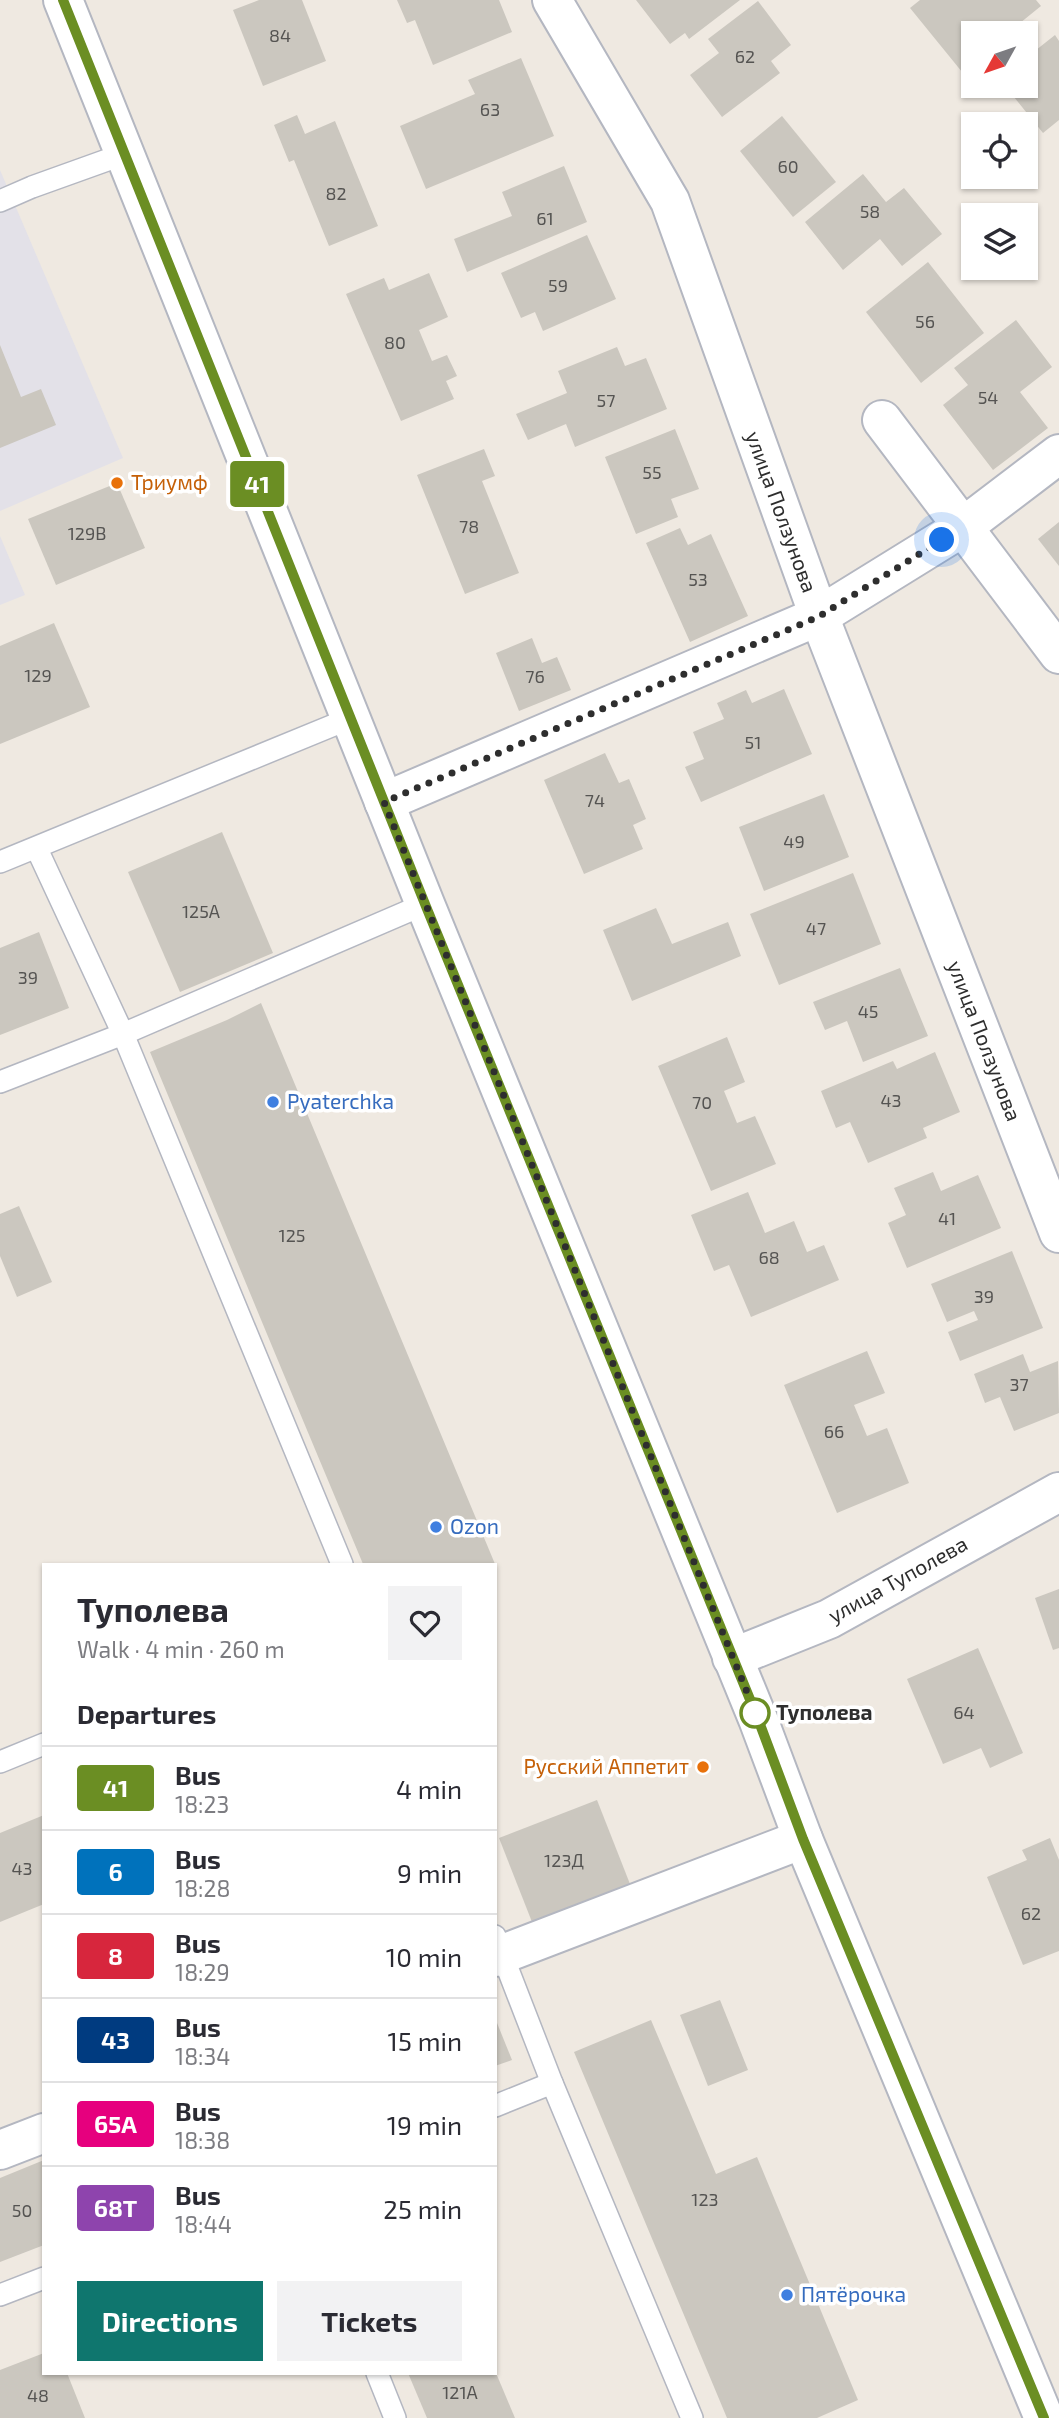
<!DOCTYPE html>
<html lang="en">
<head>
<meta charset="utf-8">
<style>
  body { margin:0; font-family:"Exo 2",sans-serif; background:#f2f2f3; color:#2b2b33; height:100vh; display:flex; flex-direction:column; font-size:26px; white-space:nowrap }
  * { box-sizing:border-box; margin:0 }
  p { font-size:23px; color:#7c7c81 }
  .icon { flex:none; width:38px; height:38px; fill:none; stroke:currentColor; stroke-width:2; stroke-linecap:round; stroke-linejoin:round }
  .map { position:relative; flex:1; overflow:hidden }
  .drawer { position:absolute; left:42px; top:1563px; width:455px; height:812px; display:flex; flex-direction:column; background:#fff; border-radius:0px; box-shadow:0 2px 5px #0004 }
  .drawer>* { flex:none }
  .badge { padding:0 14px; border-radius:5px; font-size:24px; line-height:46px }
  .needle { width:46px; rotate:230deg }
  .buttons { position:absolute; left:961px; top:21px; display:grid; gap:14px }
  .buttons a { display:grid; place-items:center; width:77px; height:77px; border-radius:0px; background:#fff; box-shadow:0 2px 5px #0004; font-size:35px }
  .you { position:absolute; width:35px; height:35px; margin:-18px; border:5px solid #fff; border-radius:50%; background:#1a73e8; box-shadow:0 0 0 10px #1a73e833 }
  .map>.badge { position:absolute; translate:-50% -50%; box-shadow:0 0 0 4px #fff }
  h2 { padding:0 35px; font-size:26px; line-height:63px }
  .round { display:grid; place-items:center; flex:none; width:74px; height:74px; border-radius:0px; background:#f2f2f3 }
  .summary { display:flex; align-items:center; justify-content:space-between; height:119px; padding:0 35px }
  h1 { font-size:33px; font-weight:700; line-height:52px }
  .cta { display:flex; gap:14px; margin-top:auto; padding:14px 35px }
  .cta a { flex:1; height:80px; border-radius:0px; background:#0f766e; color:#fff; font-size:28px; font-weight:700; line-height:80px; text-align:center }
  .cta a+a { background:#f2f2f3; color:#2b2b33 }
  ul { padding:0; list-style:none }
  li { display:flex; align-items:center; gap:21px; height:84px; padding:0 35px; border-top:2px solid #e1e1e2 }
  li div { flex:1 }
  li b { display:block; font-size:26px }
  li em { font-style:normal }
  li .badge { min-width:77px; font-weight:700; text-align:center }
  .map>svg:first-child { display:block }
  .industrial { fill:#e3e1e8 }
  .building { fill:#cbc7bf }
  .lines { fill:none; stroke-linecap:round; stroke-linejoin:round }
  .lane-casing { stroke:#b4b7c1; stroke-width:24 }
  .street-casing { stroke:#b4b7c1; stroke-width:42 }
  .secondary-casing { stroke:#b4b7c1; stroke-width:42 }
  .lane { stroke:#fff; stroke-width:21 }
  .street { stroke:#fff; stroke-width:38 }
  .secondary { stroke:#fff; stroke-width:38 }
  .line-casing { stroke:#fff; stroke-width:16 }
  .line { stroke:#6b8e23; stroke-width:10 }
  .walk { stroke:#2e2e2e; stroke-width:7; stroke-dasharray:0 12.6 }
  .food-dot { fill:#e8710a; stroke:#fff; stroke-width:2.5 }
  .shop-dot { fill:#3f7fe0; stroke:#fff; stroke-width:2.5 }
  .stop-dot { fill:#fff; stroke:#6b8e23; stroke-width:3.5 }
  .labels { text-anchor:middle; stroke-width:7; stroke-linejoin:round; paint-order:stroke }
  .number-label { font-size:18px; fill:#555452 }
  .food-label { font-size:21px; fill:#c56008; stroke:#fff; text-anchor:start }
  .street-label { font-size:21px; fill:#2e2e2e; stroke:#fff }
  .shop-label { font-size:21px; fill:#366cbe; stroke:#fff; text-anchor:start }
  .stop-label { font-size:21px; font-weight:bold; fill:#2e2e2e; stroke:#fff; text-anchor:start }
</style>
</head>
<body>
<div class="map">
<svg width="1059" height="2418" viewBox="0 0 1059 2418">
  <rect width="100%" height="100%" fill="#efe9e1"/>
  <g class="industrial">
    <polygon points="0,170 123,458 0,511"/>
    <polygon points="0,536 25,595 0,605"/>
  </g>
  <g class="building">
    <polygon points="259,0 302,0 326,61 263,86 233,10"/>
    <polygon points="397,0 499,0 512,32 433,65 415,20 407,23"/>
    <polygon points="636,0 740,0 689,39 685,33 670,44"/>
    <polygon points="920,0 1036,0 1041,6 1009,32 1011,33 973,33 973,81 971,83 910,8"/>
    <polygon points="758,1 791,45 771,61 780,73 722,117 690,75 719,53 708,39"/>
    <polygon points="1055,35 1059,41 1059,120 1043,133 1005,86 1026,86 1026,58"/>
    <polygon points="521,58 554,136 426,189 400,126 475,94 468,80"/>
    <polygon points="297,115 305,134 335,121 378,226 329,246 294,160 289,162 274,125"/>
    <polygon points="782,116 836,182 793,217 740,151"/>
    <polygon points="564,166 587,222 467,272 454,239 512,216 502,192"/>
    <polygon points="863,174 886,202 904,188 942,234 902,266 880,239 843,270 805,222"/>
    <polygon points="587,235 616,299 543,331 535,312 521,318 501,273"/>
    <polygon points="928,262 984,333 921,383 866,312"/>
    <polygon points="429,273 448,317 419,330 432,361 447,355 457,376 446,381 454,399 401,421 346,294 384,278 389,290"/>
    <polygon points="1016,320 1052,367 1020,392 1048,428 993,470 943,405 968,385 954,368"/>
    <polygon points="0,345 21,397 41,389 56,425 0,448"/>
    <polygon points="617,347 625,366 646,358 667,409 575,447 566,424 528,440 516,414 567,393 558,371"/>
    <polygon points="675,429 699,489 671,499 678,517 636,534 605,457"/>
    <polygon points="484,449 495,476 482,481 519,573 465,594 417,475"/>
    <polygon points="117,483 145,548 56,585 28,519"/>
    <polygon points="1059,522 1059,566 1038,539"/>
    <polygon points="680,528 688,545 711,534 748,616 690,642 646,543"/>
    <polygon points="54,623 90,707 0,744 0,646"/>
    <polygon points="532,638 542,663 557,657 571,690 519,711 496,653"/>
    <polygon points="784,689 812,754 701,802 685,767 704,759 693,732 724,719 717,703 746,690 752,703"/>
    <polygon points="605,753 619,783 629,779 646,819 633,825 643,849 584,874 544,780"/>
    <polygon points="824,794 849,857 764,891 739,827"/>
    <polygon points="222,832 273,953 180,992 128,872"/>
    <polygon points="853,873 881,944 779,985 750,914"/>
    <polygon points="656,908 672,944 728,922 741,956 632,1001 603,930"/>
    <polygon points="39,932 69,1008 0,1035 0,948"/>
    <polygon points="900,968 928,1036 863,1062 847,1021 825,1030 813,1002"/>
    <polygon points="261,1003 495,1564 363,1564 284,1375 150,1052 227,1020"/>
    <polygon points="727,1037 745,1082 724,1091 737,1123 755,1116 776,1164 711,1191 658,1066"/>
    <polygon points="935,1052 960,1112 923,1128 927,1138 868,1163 850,1122 836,1128 821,1091 893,1061 897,1069"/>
    <polygon points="933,1172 941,1191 978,1175 1001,1228 907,1268 888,1223 906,1215 894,1188"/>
    <polygon points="748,1192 765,1233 794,1221 807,1252 824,1245 839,1280 751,1317 729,1265 714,1271 691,1215"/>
    <polygon points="19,1206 52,1282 17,1297 0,1256 0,1214"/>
    <polygon points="1012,1251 1043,1328 960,1361 948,1332 978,1320 974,1311 947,1322 931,1284"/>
    <polygon points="867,1351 885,1393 854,1405 867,1436 887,1428 909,1483 837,1513 784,1385"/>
    <polygon points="1023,1354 1030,1372 1058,1361 1059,1413 1014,1431 1000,1397 985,1403 974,1374"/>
    <polygon points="1059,1589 1059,1648 1053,1650 1035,1598"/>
    <polygon points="978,1648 1023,1753 990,1768 981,1748 943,1764 907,1679"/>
    <polygon points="597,1800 630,1884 532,1922 499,1838"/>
    <polygon points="44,1815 44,1904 0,1922 0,1833"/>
    <polygon points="1050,1838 1059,1860 1059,1951 1023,1965 987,1877 1027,1860 1022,1850"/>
    <polygon points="720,2000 748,2070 708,2086 680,2015"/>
    <polygon points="495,2018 512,2060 495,2066"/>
    <polygon points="651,2020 716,2174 757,2157 858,2400 817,2418 727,2418 574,2052"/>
    <polygon points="44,2160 44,2245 0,2262 0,2178"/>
    <polygon points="44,2353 44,2373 67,2373 85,2418 0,2418 0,2370"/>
    <polygon points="408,2373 496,2373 515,2418 427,2418"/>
  </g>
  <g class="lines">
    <defs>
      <g id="lane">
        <polyline points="0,201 32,187 124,154"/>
        <polyline points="37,849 123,1034 342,1564"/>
        <polyline points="0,862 351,718"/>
        <polyline points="0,1082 123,1034 425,904"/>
        <polyline points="0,1762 44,1744"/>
        <polyline points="495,1936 552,2083"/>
        <polyline points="495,2106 552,2083 692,2418"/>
        <polyline points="0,2295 44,2278"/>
        <polyline points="377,2373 395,2418"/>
      </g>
      <g id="street">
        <polyline points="552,0 670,201 819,616 1059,1233"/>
        <polyline points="882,420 1059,654"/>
        <polyline points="384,802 819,616 963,527 1059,454"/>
        <polyline points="732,1658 829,1619 1059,1492"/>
        <polyline points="495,1957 803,1839"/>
        <polyline points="0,2150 44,2133"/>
      </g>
      <polyline id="secondary" points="63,0 425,904 758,1719 803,1839 1044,2418"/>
    </defs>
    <use href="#lane" class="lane-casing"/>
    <use href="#street" class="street-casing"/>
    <use href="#secondary" class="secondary-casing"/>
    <use href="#lane" class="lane"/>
    <use href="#street" class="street"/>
    <use href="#secondary" class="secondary"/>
  </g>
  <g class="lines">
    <defs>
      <polyline id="line" points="63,0 425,904 758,1719 803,1839 1044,2418"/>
    </defs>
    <use href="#line" class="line-casing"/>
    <use href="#line" class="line"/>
    <polyline class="walk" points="755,1713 758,1719 384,802 818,617 942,540"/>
  </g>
  <g class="food-dot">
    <circle cx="117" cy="483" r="7"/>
    <circle cx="703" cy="1767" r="7"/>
  </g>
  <g class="shop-dot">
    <circle cx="273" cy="1102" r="7"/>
    <circle cx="436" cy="1527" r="7"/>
    <circle cx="787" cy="2295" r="7"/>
  </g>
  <circle class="stop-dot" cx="755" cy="1713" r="14"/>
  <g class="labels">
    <g class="number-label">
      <text x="280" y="42">84</text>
      <text x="745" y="63">62</text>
      <text x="490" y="116">63</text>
      <text x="788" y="173">60</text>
      <text x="336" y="200">82</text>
      <text x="870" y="218">58</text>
      <text x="545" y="225">61</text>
      <text x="558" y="292">59</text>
      <text x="925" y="328">56</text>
      <text x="395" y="349">80</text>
      <text x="988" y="404">54</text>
      <text x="606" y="407">57</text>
      <text x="652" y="479">55</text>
      <text x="469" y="533">78</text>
      <text x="87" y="540">129В</text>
      <text x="698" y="586">53</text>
      <text x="38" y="682">129</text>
      <text x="535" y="683">76</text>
      <text x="753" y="749">51</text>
      <text x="595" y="807">74</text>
      <text x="794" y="848">49</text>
      <text x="201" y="918">125А</text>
      <text x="816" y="935">47</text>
      <text x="28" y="984">39</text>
      <text x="868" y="1018">45</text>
      <text x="891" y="1107">43</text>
      <text x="702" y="1109">70</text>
      <text x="947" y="1225">41</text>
      <text x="292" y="1242">125</text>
      <text x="769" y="1264">68</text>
      <text x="984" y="1303">39</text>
      <text x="1019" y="1391">37</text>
      <text x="834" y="1438">66</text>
      <text x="964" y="1719">64</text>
      <text x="564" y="1867">123Д</text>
      <text x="22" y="1875">43</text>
      <text x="1031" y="1920">62</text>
      <text x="705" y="2206">123</text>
      <text x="22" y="2217">50</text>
      <text x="460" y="2399">121А</text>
      <text x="38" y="2402">48</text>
    </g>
    <g class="food-label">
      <text x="131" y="490">Триумф</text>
      <text x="689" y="1774" text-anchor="end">Русский Аппетит</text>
    </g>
    <g class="street-label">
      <text transform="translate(781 512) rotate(70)" y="7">улица Ползунова</text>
      <text transform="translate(984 1041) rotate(69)" y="7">улица Ползунова</text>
      <text transform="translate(898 1580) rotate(-29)" y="7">улица Туполева</text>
    </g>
    <g class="shop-label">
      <text x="287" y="1109">Pyaterchka</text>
      <text x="450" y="1534">Ozon</text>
      <text x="801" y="2302">Пятёрочка</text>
    </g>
    <g class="stop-label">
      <text x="776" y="1720">Туполева</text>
    </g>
  </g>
</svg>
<div class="buttons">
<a><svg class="needle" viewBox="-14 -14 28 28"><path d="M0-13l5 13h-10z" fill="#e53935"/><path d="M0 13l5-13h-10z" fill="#7c7c81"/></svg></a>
<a><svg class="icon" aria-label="locate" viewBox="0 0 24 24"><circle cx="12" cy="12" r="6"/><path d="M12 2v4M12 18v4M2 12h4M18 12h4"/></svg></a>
<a><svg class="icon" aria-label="layers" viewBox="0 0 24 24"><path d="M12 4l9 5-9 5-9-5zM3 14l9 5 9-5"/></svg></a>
</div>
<div class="you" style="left:942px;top:540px"></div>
<b class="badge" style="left:257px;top:484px;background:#6b8e23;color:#fff">41</b>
<section class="drawer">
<div class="summary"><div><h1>Туполева</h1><p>Walk · 4 min · 260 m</p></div><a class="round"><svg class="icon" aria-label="heart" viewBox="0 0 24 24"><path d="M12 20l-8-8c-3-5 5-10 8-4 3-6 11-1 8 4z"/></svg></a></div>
<h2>Departures</h2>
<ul>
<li><span class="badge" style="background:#6b8e23;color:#fff">41</span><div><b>Bus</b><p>18:23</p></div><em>4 min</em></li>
<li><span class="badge" style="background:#0072bc;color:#fff">6</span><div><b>Bus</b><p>18:28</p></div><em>9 min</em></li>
<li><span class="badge" style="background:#d7263d;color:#fff">8</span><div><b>Bus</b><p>18:29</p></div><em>10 min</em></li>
<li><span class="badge" style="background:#003b80;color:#fff">43</span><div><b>Bus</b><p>18:34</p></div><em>15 min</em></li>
<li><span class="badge" style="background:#e6007e;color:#fff">65А</span><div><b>Bus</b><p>18:38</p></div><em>19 min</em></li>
<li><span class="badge" style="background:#8e44ad;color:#fff">68Т</span><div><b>Bus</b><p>18:44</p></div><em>25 min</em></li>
</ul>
<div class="cta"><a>Directions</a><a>Tickets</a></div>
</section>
</div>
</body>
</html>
